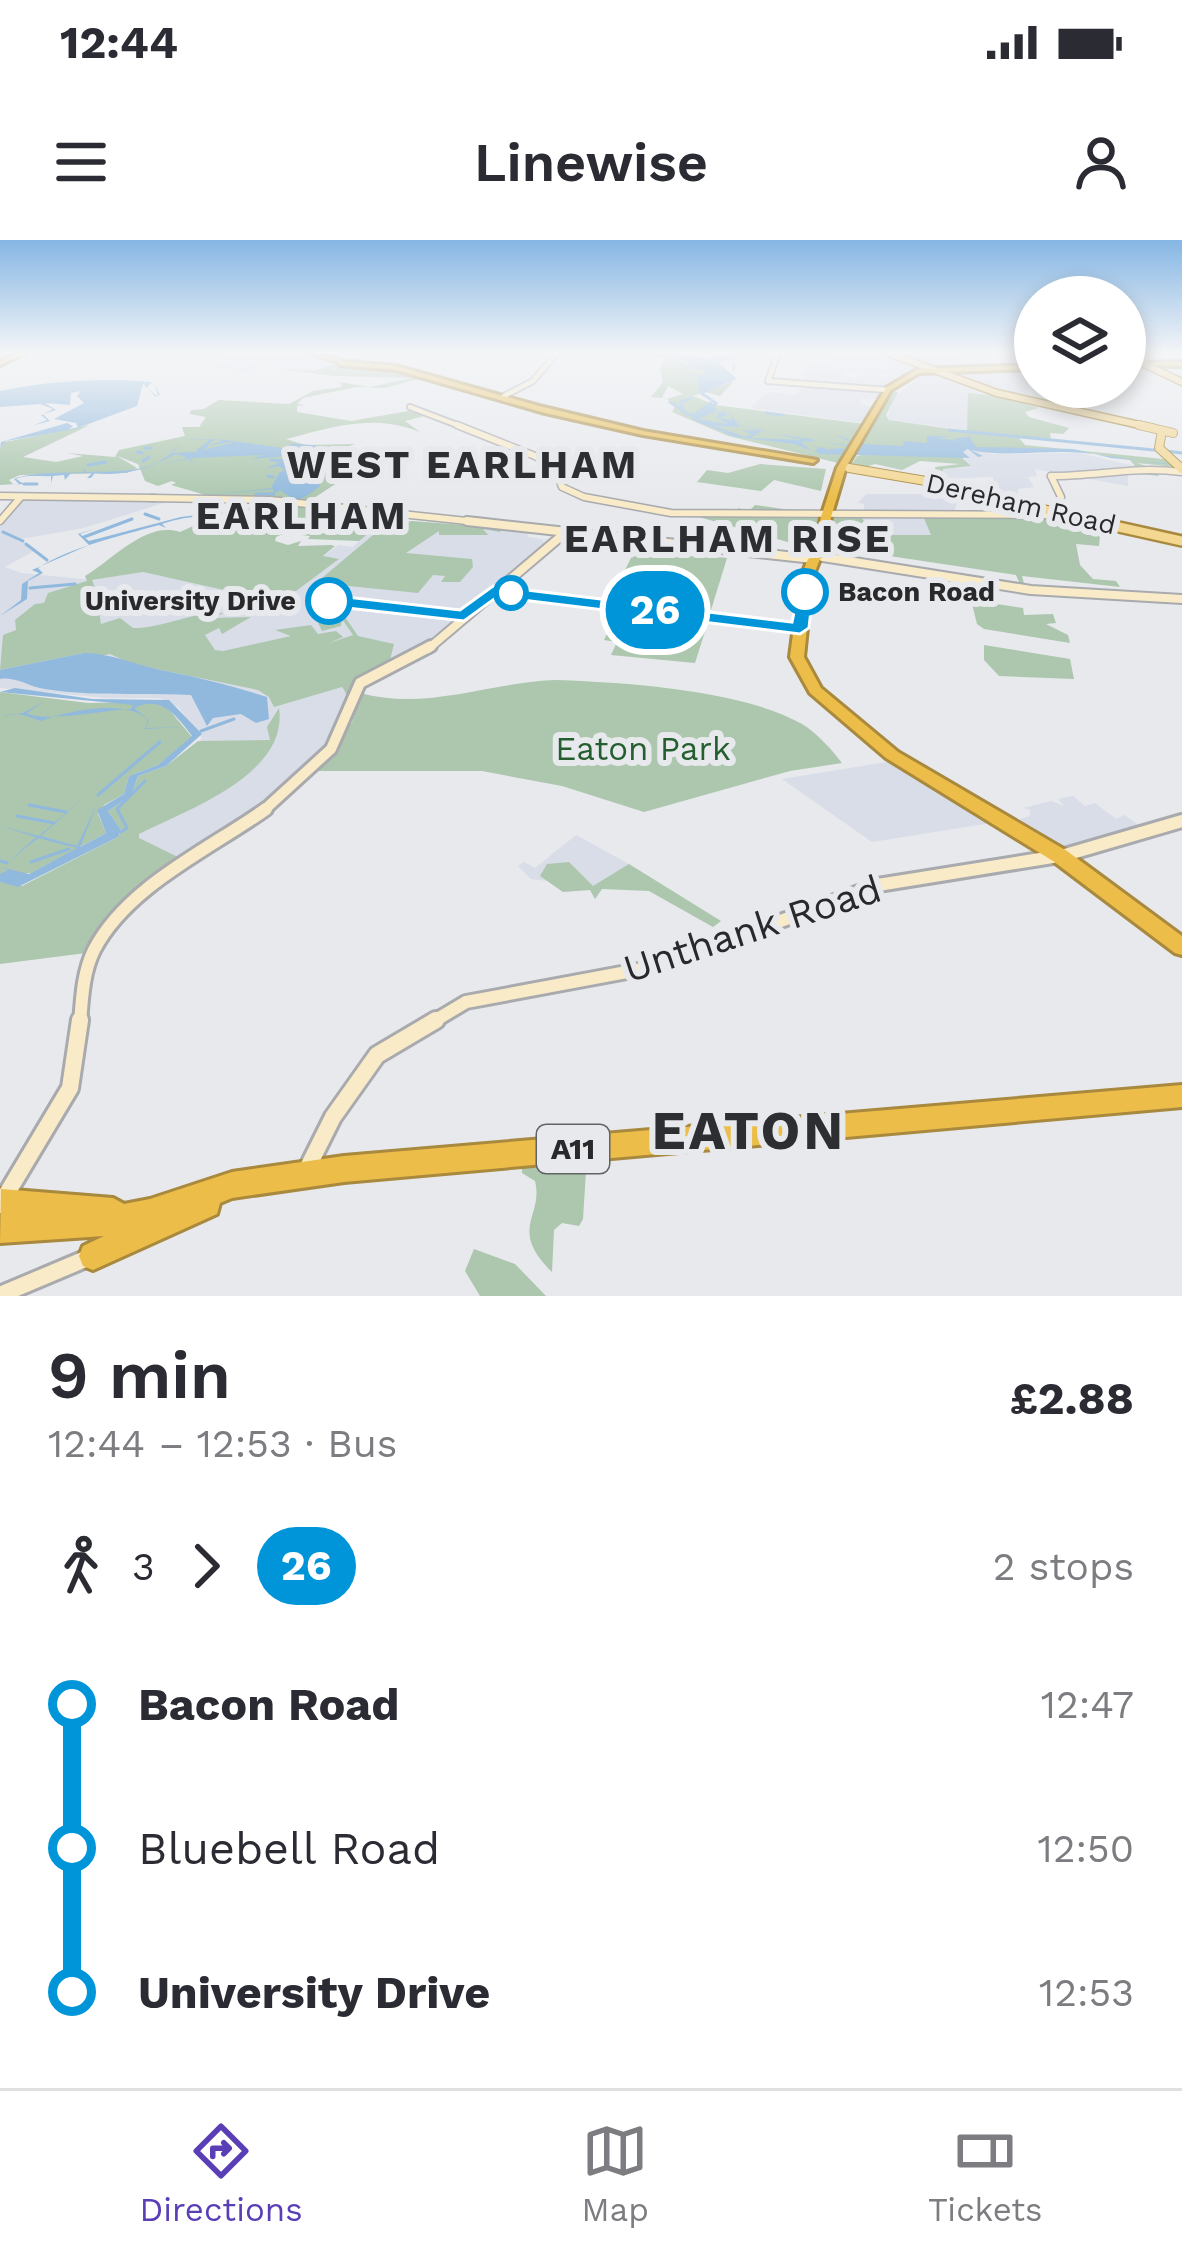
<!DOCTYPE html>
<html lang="en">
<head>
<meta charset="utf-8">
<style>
  body { margin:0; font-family:"Work Sans",sans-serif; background:#f7f7f7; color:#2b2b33; height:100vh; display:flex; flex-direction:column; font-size:45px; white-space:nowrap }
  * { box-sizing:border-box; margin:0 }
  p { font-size:39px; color:#7c7c81 }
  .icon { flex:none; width:66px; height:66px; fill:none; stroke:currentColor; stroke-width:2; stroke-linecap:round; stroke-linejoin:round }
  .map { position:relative; height:1056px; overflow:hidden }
  .drawer { display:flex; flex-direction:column; background:#fff; flex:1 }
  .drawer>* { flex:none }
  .badge { padding:0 24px; border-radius:39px; font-size:42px; line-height:78px }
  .controls { position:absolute; left:1014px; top:36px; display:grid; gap:24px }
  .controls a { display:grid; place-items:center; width:132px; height:132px; border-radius:50%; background:#fff; box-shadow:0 6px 18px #0003; font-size:60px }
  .map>.badge { position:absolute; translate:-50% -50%; box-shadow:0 0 0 6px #fff }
  .legs { display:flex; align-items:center; gap:18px; height:132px; padding:0 48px; font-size:39px }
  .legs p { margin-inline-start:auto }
  .headline { display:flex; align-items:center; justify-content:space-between; height:204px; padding:0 48px }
  h1 { font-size:66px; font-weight:600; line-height:90px }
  ul { padding:0 48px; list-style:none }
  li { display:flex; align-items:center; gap:42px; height:144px; font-size:45px }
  li i { display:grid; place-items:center; width:18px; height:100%; margin:0 15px; background:currentColor }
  li i::after { content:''; width:30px; height:30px; margin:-15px; border:9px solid; border-radius:50%; background:#fff }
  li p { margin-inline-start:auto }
  li:first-child i { background:linear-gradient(#0000 50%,currentColor 0) }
  li:last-child i { background:linear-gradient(currentColor 50%,#0000 0) }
  .status { display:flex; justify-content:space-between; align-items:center; height:84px; padding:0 60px; background:#fff; direction:ltr }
  .status svg { height:33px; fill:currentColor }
  header { display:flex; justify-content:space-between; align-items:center; height:156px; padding:0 48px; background:#fff; font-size:54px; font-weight:600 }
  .tabs { display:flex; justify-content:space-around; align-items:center; height:168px; border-top:3px solid #e1e1e2; background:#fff; font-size:33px; color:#7c7c81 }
  .tabs a { display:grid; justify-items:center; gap:6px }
  .tabs .current { color:#5a3eb6 }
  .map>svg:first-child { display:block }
  .built { fill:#d8dde8 }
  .green { fill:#acc7ae }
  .water { fill:#91b9dd }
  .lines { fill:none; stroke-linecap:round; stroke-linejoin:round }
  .stream { stroke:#91b9dd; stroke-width:3 }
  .secondary-far5-casing { stroke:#a9aaae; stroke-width:8 }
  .secondary-far4-casing { stroke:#a9aaae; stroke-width:9 }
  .secondary-far3-casing { stroke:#a9aaae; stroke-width:12 }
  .secondary-far2-casing { stroke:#a9aaae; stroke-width:16 }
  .secondary-far1-casing { stroke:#a9aaae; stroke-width:18 }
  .secondary-casing { stroke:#a9aaae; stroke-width:22 }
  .primary-far2-casing { stroke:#a8893e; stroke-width:9 }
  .primary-far1-casing { stroke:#a8893e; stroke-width:10 }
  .primary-casing { stroke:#a8893e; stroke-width:14 }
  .highway-casing { stroke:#a8893e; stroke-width:6 }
  .secondary-far5 { stroke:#f9ebc8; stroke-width:4.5 }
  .secondary-far4 { stroke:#f9ebc8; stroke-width:6 }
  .secondary-far3 { stroke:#f9ebc8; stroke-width:8 }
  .secondary-far2 { stroke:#f9ebc8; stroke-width:10 }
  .secondary-far1 { stroke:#f9ebc8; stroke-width:12 }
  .secondary { stroke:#f9ebc8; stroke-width:16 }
  .primary-far2 { stroke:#f4d791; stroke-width:6 }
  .primary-far1 { stroke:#f4d791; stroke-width:8 }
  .primary { stroke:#f4d791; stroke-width:9 }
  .highway { fill:#ecbd48; fill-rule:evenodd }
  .line-1 { fill:#0095d9; stroke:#fff; stroke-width:3 }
  .stop-1-dot { fill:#fff; stroke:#0095d9; stroke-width:6 }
  .labels { text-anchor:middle; stroke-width:12; stroke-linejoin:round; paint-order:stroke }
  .far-street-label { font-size:27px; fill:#29292b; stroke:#e7e9ed }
  .far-stop-label { font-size:27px; font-weight:bold; fill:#29292b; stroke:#e7e9ed; text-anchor:start }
  .shield { fill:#e7e9ed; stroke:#626365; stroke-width:3 }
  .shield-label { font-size:30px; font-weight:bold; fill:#29292b }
  .park-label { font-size:33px; fill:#255f2f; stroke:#e7e9ed }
  .far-district-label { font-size:39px; font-weight:bold; letter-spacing:3px; fill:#2c2e31; stroke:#e7e9ed }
  .near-street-label { font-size:39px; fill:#29292b; stroke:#e7e9ed }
  .near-district-label { font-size:54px; font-weight:bold; letter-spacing:3px; fill:#2c2e31; stroke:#e7e9ed }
</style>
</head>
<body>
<div class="status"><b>12:44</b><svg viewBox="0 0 49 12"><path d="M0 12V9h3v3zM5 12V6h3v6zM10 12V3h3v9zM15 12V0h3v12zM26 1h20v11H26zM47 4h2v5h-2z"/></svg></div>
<header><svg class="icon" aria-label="menu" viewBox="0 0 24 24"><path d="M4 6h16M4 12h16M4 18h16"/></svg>Linewise<svg class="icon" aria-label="person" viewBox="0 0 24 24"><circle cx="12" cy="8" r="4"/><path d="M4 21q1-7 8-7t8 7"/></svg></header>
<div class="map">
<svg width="1182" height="1056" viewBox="0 0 1182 1056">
  <rect width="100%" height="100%" fill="#e7e9ed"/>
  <g class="built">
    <polygon points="184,113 305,113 331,124 311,131 254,123 260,127 250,132 215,127 229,121"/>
    <polygon points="842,113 951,115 982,127 1017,128 1028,142 1028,154 969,153 967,190 890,180 887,176 896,156 915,141 909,139 922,131 935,134 915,126 919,129 907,136 844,131 842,135 855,138 864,133 901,139 883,149 878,159 861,159 860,164 873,168 863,183 750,168 768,152 795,155 808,143 803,131"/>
    <polygon points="969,209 991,214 1079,213 1135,226 1120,229 1128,232 1128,246 1035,229 1037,236 1028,237 1034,247 1018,249 1018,260 998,257 993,237 942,239 943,229 970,227 963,219 970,218 963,212"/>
    <polygon points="866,254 941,254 958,259 954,273 923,276 932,295 870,295 860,274 864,274 864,264 858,263"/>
    <polygon points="25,259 173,260 84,288 21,299 34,311 5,327 21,333 93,340 143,332 259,358 289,353 337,321 323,317 338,305 353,307 369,290 390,282 530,290 527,297 550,300 542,300 546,304 418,413 365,436 334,500 272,559 185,621 122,591 202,498 178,467 160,458 107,458 0,448 0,285"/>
    <polygon points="893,521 997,582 872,602 782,539"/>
    <polygon points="1073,556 1085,566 1095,563 1116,579 1125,575 1142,588 1065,611 1009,582 1030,576 1030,570 1023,568 1051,561 1064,566 1058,559"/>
    <polygon points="576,595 629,624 596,647 531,639 518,626 524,622 535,628"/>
  </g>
  <g class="green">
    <polygon points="626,113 674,113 671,118 724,137 711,150 734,141 720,156 705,152 693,156 715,165 865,184 842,224 728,196 672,172 675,166 667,159 683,154 668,146 662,158 651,157 663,142 660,128 666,117 639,118"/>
    <path d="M325 116 481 152 471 154 422 138 385 148 356 147 303 158 297 164 306 165 297 166V172L351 181 414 170 406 168 428 175 405 181 420 192C374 173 332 187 286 199L305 205 355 204 340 209 349 218 347 230 340 236 346 237 314 258 328 262 320 266 209 256 171 245 176 243 172 241 158 246 145 241 138 224 117 216 137 228 127 233 20 235 9 240 13 244 0 245V208L5 202 90 185 23 217 56 222 83 216 67 213 115 217 119 210 185 196 182 187H199L206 177 190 174 191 170 204 169 219 160 289 164 313 151 342 147 339 142 370 147 412 138 335 136 274 128 313 131 335 124Z"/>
    <polygon points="891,151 898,152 886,175 889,180 999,196 967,191 968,153 1002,156 1038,168 1025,172 1029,177 1069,188 1063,194 1050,193 1051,200 1018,197 1025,205 1163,219 1176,227 1137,223 1155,229 1159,236 1130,233 1135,226 1130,220 1079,211 962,209 963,219 971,226 943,229 942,239 931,237 937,236 935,227 960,224 920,221 902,230 875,224 859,229 851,225 857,216 862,215 858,213 859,209"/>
    <polygon points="760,224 826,229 821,251 774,240 761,251 697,242 707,230 728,233"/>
    <path d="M288 264 381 276 382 282 359 301 308 299 310 296 293 294 296 288 276 297 275 301 288 305 301 301 298 306 331 305 335 306 323 316 339 319 296 351 259 358 143 332 92 340 95 348 111 354 117 365 98 364 101 384 120 378 133 388C164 388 198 370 223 373L214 378 251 377 222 394 219 388 205 395 215 410 223 411 291 396 275 390 311 385 318 394 336 391 343 397 329 403 353 395 342 379 341 386 322 391 318 383 345 377 358 396 394 404 390 420 393 423 436 397 412 416 357 440 347 480 324 515 225 596 147 648 86 713 0 724V642L22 646 118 597 121 590 108 571 131 556 138 536 166 526 198 501 270 500 267 487 279 468C289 535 186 570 139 594V598L182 619C218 598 379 491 342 447L274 467 269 457 258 450 132 424 110 414 71 423 84 413 0 430 3 395 16 390 15 380 35 364 44 363 48 353 87 341 85 336C115 318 146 281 180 292L211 278Z"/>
    <polygon points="755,265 819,274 812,309 692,275 739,273 738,268 749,271"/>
    <polygon points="860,274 871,295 931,295 923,276 1064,276 1101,284 1099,306 1076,304 1080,325 1093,339 1116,341 1120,347 1022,336 1025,347 1021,347 1016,335 823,306 828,275"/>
    <polygon points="412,281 503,288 500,292 483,289 488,295 439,295 439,291 406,313 472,319 473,327 460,342 441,342 445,336 433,335 418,353 319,343 313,352 316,343 385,285"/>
    <polygon points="636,308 727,318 711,370 611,358"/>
    <polygon points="971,360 1023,368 1024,375 1053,374 1056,383 1046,384 1068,395 1070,403 984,389 977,384"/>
    <polygon points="617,374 707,385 695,423 611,415 617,402 604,400"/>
    <polygon points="984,405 1070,419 1074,439 999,436 984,420"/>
    <path d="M554 440C622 442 743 450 802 484 816 492 832 510 842 523L790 531 644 572 562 546 482 531H316L352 482 360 453C426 471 487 443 554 440Z"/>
    <polygon points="0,452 88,463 156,462 166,466 192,497 158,525 129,536 124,554 104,565 98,574 106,593 31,633 0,635"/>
    <polygon points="569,622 593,646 629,624 721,681 713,687 649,651 602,649 595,659 590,650 563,652 540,636 547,624"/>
    <path d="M587 915 583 979 579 986 562 983 554 990 552 1032C508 988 544 977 535 941L522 933V921Z"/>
    <polygon points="474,1009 515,1024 546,1056 480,1056 465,1031"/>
  </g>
  <g class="water">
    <path d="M655 113 710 118 719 116 707 113H748L737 132 742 123H733L736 127 733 133 732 123 721 122 742 123 745 116 718 122 737 139 704 153 718 163 714 168 718 170 699 179 727 184 716 177 720 174 715 173 724 171 727 175 719 178 733 180 727 168 740 187 715 186 745 197 751 194 741 190 759 191 740 184 774 194 762 191 750 198 804 200 775 194 812 199 816 201 801 202 812 211 841 208 850 211 847 206 817 201 854 206 855 202C849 201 843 199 838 196L839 195 852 201 858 198 855 206 864 199V204L903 206 904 201 927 203V196H950L938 198 958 201 952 199 975 196 970 197 976 207 1073 209 1111 218 1182 225C1144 224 1105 213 1067 212 1035 211 1003 217 971 210L983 216 978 217 968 209 963 212 970 218 821 214 794 204 735 197 691 179 714 163 700 154 698 137 687 135H696L689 125 698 135H705L704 131 681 120 644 114Z"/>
    <path d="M121 140 152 142 147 148 157 156H158L155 144 160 155 156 157 143 144 137 166 75 189 6 201 0 208 1 202 67 183 73 186 68 190 78 187 76 183 54 179 84 163 77 156 81 151 71 153 70 165 45 163 56 170 43 174 50 181 34 185 47 180 41 175 53 169 40 164 0 167V151C43 142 80 140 121 140Z"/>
    <path d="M216 199 198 211 232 203 225 200 230 202 207 206 221 201 218 199 282 208 307 234 340 232 341 229 306 231 342 229V223L301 226 342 223 341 217 333 218 341 216 337 213 323 216 335 213 327 209 297 218 324 209 282 203C303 205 351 202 341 233H333L336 237 328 233 315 238 320 246 326 240C285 285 212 266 162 284L166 288 159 285C120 296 73 306 38 328L43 333 28 341 27 359 0 376 21 360 22 344 39 333 32 330 89 305 78 294 97 288 80 294 89 301 181 277 282 264 290 257 280 250 265 259 273 256V249L208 255 271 248 279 233 285 230 278 226 264 229 283 221 293 223 288 216 251 219 263 215 191 218 193 224 189 219 160 224 188 218 176 214C151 228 123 237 95 233L91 238H87L92 233H71L65 240 64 235 53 236 51 243V236C40 237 26 234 16 239L24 244 0 245 19 244 14 239C31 232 63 233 83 232L85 228 86 232C118 231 155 234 177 207L150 217 179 206 173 213 196 212 209 200H185Z"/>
    <path d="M84 413C115 414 137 426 166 431 201 438 233 446 267 457L269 479 256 483 241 474 213 478 207 486 191 455C143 452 94 457 45 449 29 447 16 436 0 439V430Z"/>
    <path d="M15 448 92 459 169 460 202 494 166 526 138 536 131 556 108 571 121 590 118 597 18 647 0 642V634L8 630 0 627 29 634 77 608 38 598 7 623 36 597 0 586 39 596 83 558 41 596 77 606 98 562 80 607 106 593 97 570 124 554 129 536 158 525 192 496C176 475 161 455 134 468L149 480 146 488 184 487 145 489 148 480C127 458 67 471 41 481 27 477 19 471 3 476L23 473 44 461 27 473C42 483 107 470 130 469L134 465 0 452Z"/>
  </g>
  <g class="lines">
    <g class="stream">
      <polyline points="700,150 712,142 707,137"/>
      <polyline points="691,158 681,162 682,171 692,176 711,163"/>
      <polyline points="670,162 685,172"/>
      <polyline points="766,173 782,175"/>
      <polyline points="949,190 1154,210"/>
      <polyline points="293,205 319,211"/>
      <polyline points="145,208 151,208"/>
      <polyline points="294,209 305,209"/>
      <polyline points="818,209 824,209"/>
      <polyline points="198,210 207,206"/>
      <polyline points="1166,211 1182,213"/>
      <polyline points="137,212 142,213"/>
      <polyline points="310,212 323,208"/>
      <polyline points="305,216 314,222 343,221"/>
      <polyline points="271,220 283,221"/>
      <polyline points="143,221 149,217"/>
      <polyline points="88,225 106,222"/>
      <polyline points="268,236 273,237"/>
      <polyline points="319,243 322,239"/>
      <polyline points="24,244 37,244"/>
      <polyline points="256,254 274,254"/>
      <polyline points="145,274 159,279"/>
      <polyline points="3,292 23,301"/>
      <polyline points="84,297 132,279"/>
      <polyline points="26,304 47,320"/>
      <polyline points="30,348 75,344"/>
      <polyline points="201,491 234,479"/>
      <polyline points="98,555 160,502"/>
      <polyline points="29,565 66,572"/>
      <polyline points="17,576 54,583"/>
      <polyline points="121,592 127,588 117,569 145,541"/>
      <polyline points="0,621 7,623"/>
      <polyline points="31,622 69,609"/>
    </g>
    <defs>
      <g id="secondary-far5">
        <polyline points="778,113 768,141 888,150"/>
        <polyline points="1125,121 1131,122"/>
        <polyline points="504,156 533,141 557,113"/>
        <polyline points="410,167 465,188"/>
      </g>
      <g id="secondary-far4">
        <polyline points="457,185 535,216 555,228 562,247 584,257 671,273 1056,275 1061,257 1051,236"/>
        <path d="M1051 236C1099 236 1134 226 1182 232"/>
        <polyline points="0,256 154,258"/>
        <polyline points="152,258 270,260 495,284"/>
        <polyline points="0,281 20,258"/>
      </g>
      <g id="secondary-far3">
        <polyline points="467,281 813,319"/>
        <polyline points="823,317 1031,350 1182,359"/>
        <polyline points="428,409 566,292"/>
      </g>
      <polyline id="secondary-far2" points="262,572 331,509 360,443 431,406"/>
      <g id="secondary-far1">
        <path d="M80 783C82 758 83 732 94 710 127 646 210 609 266 569"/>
        <polyline points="431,783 466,762 659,726 878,645 1065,615 1182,581"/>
      </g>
      <g id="secondary">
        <polyline points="307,929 333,877 377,815 436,780"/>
        <polyline points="0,965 70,848 80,780"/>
        <polyline points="0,1055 90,1017"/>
      </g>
      <g id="primary-far2">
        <polyline points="888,113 997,153 1153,188"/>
        <polyline points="1142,123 1182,142"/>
      </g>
      <g id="primary-far1">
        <polyline points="1139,185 1173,193"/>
        <polyline points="1162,191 1159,208 1182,229"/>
        <polyline points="849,228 926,241 1106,284"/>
      </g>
      <polyline id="primary" points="1092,281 1182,301"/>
      <g id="highway">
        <polygon points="18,113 26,113 0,125 0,121"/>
        <polygon points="309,113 339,119 339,121 396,126 539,166 643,191 817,220 813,223 643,195 545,173 396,130 340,125 338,122"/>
        <polygon points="1182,122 1182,126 1126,125 1129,123"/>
        <polygon points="1035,125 1035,129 919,133 891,150 846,227 831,277 826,316 820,319 812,339 804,417 821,448 898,512 1067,611 1182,696 1182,715 1175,713 1053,621 886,518 810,453 790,417 800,339 808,319 814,316 821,277 837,228 886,148 918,129"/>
        <polygon points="1182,845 1182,867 344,942 232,958 220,963 217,974 93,1030 83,1026 79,1016 83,1006 104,996 0,1003 1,949 113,958 124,964 150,959 232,932 344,916"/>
      </g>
    </defs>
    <use href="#secondary-far5" class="secondary-far5-casing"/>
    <use href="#secondary-far4" class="secondary-far4-casing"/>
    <use href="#secondary-far3" class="secondary-far3-casing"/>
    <use href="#secondary-far2" class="secondary-far2-casing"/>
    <use href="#secondary-far1" class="secondary-far1-casing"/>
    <use href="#secondary" class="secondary-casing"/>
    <use href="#primary-far2" class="primary-far2-casing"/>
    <use href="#primary-far1" class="primary-far1-casing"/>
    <use href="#primary" class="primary-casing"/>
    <use href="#highway" class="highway-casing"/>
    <use href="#secondary-far5" class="secondary-far5"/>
    <use href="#secondary-far4" class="secondary-far4"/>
    <use href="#secondary-far3" class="secondary-far3"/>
    <use href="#secondary-far2" class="secondary-far2"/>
    <use href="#secondary-far1" class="secondary-far1"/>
    <use href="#secondary" class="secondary"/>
    <use href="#primary-far2" class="primary-far2"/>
    <use href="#primary-far1" class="primary-far1"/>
    <use href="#primary" class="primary"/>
    <use href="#highway" class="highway"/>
  </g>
  <linearGradient id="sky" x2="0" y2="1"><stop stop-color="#85b6e4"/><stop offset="0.43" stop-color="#f4f5f7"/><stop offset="1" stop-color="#f4f5f7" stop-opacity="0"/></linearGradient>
  <rect width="1182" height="261" fill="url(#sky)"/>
  <polygon class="line-1" points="493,346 792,382 799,349 813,352 809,388 800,394 497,357 464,381 329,366 320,361 329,355 460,370"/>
  <g class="stop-1-dot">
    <circle cx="805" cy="352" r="21"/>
    <circle cx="511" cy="353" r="15"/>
    <circle cx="329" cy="361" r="21"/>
  </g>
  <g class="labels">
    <g class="far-street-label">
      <text transform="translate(1021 264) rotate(13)" y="9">Dereham Road</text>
    </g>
    <g class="far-stop-label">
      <text x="838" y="361">Bacon Road</text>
      <text x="296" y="370" text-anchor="end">University Drive</text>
    </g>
    <rect class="shield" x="537" y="885" width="72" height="48" rx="9"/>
    <g class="shield-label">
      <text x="573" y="919">A11</text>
    </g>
    <g class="park-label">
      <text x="643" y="520">Eaton Park</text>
    </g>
    <g class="far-district-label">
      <text x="463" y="238">WEST EARLHAM</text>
      <text x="302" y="289">EARLHAM</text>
      <text x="728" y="312">EARLHAM RISE</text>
    </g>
    <g class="near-street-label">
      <text transform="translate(752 688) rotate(-18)" y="14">Unthank Road</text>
    </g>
    <g class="near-district-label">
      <text x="749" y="909">EATON</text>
    </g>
  </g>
</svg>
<div class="controls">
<a><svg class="icon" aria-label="layers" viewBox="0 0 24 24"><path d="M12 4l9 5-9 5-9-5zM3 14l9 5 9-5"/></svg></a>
</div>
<b class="badge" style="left:655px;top:370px;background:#0095d9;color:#fff">26</b>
</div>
<section class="drawer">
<div class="headline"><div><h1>9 min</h1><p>12:44 – 12:53 · Bus</p></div><b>£2.88</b></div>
<div class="legs"><svg class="icon" aria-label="walk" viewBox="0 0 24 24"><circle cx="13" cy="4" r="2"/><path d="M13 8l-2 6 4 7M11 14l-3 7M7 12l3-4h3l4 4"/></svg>3<svg class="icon" aria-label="forward" viewBox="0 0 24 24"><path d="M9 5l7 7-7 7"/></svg><b class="badge" style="background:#0095d9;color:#fff">26</b><p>2 stops</p></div>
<ul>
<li><i style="color:#0095d9"></i><b>Bacon Road</b><p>12:47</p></li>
<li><i style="color:#0095d9"></i><span>Bluebell Road</span><p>12:50</p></li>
<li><i style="color:#0095d9"></i><b>University Drive</b><p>12:53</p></li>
</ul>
</section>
<nav class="tabs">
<a class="current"><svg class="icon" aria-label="directions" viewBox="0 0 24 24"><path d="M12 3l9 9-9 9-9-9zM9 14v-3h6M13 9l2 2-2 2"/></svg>Directions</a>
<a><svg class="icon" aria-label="map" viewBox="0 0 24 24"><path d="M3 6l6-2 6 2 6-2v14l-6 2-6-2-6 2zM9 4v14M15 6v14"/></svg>Map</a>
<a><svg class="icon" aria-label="tickets" viewBox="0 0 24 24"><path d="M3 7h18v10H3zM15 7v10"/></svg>Tickets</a>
</nav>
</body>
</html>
